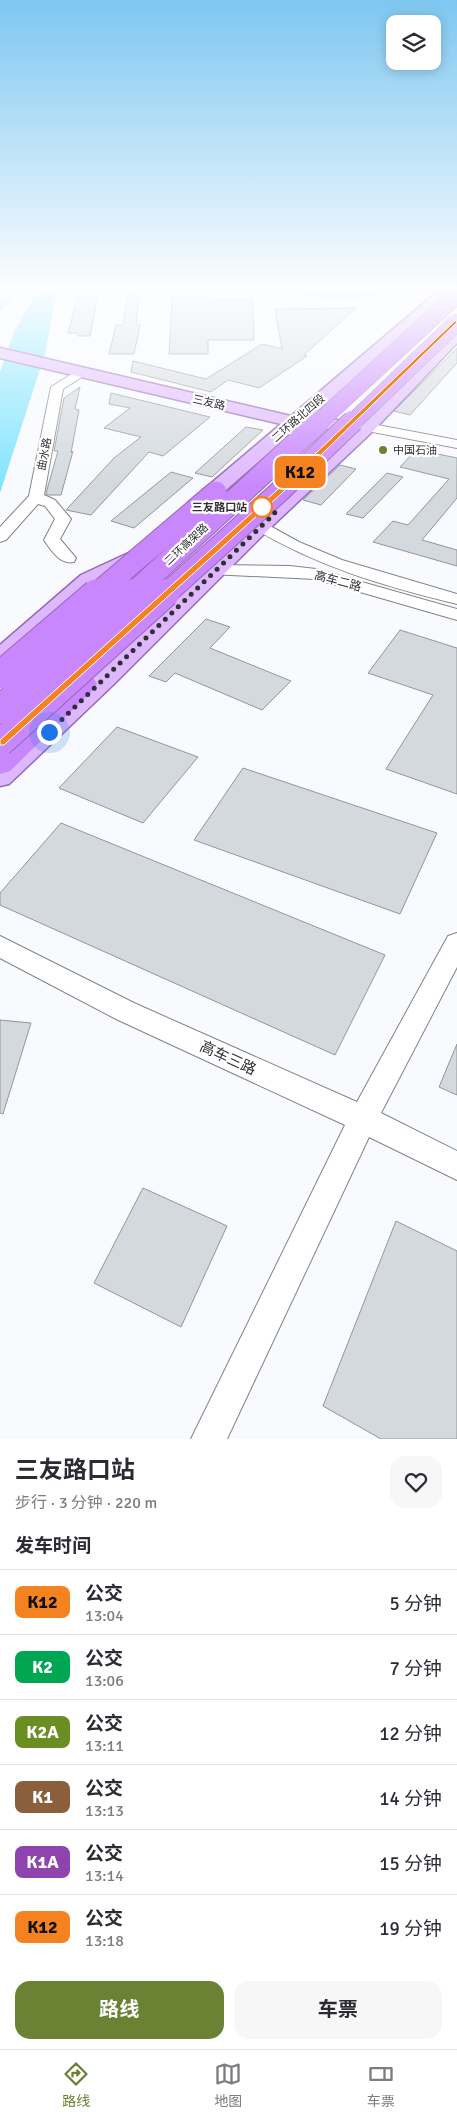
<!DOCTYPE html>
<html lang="zh">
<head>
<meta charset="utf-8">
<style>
  body { margin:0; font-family:Signika,"Noto Sans SC",sans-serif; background:#f7f7f7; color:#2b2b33; height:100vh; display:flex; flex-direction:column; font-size:19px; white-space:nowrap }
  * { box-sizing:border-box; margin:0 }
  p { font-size:16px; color:#7c7c81 }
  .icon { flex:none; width:28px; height:28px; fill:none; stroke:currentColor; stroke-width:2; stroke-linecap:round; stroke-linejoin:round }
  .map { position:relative; height:1439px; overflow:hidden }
  .side { display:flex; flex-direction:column; background:#fff; flex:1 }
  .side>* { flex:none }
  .badge { padding:0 10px; border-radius:8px; font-size:18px; line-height:32px }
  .controls { position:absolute; left:386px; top:15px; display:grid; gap:10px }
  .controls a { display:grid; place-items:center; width:55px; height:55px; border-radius:10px; background:#fff; box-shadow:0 2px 12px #0003; font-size:25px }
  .you { position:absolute; width:25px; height:25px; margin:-12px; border:4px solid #fff; border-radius:50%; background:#1a73e8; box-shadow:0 0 0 8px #1a73e833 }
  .map>.badge { position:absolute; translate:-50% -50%; box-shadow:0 0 0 2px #fff }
  h2 { padding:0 15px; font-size:19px; line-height:45px }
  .round { display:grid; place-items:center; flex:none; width:52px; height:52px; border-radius:15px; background:#f7f7f7 }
  .summary { display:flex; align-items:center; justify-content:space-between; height:85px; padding:0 15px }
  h1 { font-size:24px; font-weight:700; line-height:38px }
  .button { display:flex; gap:10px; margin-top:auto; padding:10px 15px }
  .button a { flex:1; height:58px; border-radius:15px; background:#6b8235; color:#fff; font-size:20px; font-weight:700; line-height:58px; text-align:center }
  .button a+a { background:#f7f7f7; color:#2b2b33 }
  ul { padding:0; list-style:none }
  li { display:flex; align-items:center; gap:15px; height:65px; padding:0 15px; border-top:1px solid #e1e1e2 }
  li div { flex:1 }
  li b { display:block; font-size:19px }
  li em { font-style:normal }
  li .badge { min-width:55px; font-weight:700; text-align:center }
  .tab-bar { display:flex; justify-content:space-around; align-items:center; height:70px; border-top:1px solid #e1e1e2; background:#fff; font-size:14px; color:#7c7c81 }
  .tab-bar a { display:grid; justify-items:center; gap:2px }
  .tab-bar .current { color:#6b8235 }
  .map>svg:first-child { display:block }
  .water { fill:#7fe4fe }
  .building { fill:#d3d9de; stroke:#91969b }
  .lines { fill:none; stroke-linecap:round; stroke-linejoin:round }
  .minor-casing { stroke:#818389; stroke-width:2 }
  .major-casing { stroke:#9368b6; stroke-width:3 }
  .highway-casing { stroke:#9368b6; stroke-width:2 }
  .minor { fill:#fff; fill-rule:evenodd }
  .major { fill:#dfb7fe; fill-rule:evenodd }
  .highway { fill:#c987fd; fill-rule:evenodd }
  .highway-bridge-far2-casing { stroke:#9368b6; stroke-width:18; stroke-linecap:butt }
  .highway-bridge-far1-casing { stroke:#9368b6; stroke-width:23; stroke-linecap:butt }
  .highway-bridge-casing { stroke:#9368b6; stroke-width:29; stroke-linecap:butt }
  .highway-bridge-far2 { stroke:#c987fd; stroke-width:17 }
  .highway-bridge-far1 { stroke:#c987fd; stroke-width:21 }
  .highway-bridge { stroke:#c987fd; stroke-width:27 }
  .line { fill:#f58220; stroke:#fff }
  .walk { stroke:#2f2f32; stroke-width:5; stroke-dasharray:0 9 }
  .poi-dot { fill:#6b8235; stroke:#fff; stroke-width:2 }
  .stop-dot { fill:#fff; stroke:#f58220; stroke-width:2.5 }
  .labels { text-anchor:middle; stroke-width:4.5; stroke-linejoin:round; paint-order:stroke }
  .far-street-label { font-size:11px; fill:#2f2f32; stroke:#fff }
  .far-poi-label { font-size:11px; fill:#2f2f32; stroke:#fff; text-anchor:start }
  .far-stop-label { font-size:11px; font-weight:bold; fill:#2f2f32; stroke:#fff; text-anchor:end }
  .street-label { font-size:12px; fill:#2f2f32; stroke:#fff }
  .near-street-label { font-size:15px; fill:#2f2f32; stroke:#fff }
</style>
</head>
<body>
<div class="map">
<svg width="457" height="1439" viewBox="0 0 457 1439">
  <rect width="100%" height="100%" fill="#f9fafe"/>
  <g class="water">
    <polygon points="46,286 65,286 57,290 45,354 0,493 0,372 14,332 35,297"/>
    <path d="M254 286H297L341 290 355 286H400C354 309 302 296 254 286Z"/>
  </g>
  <g class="building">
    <polygon points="0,286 22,286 0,310"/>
    <polygon points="85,286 100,286 90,336 78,336 78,333 68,333 78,296 82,296"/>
    <polygon points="173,287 211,287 211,300 253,300 254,340 208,340 208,354 169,354"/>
    <polygon points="128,293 140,293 136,325 140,325 134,354 109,354 116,325 123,325"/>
    <polygon points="356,308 304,355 307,356 259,388 228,380 211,392 131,372 133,361 206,379 262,344 282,349 275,309"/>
    <polygon points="457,348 457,363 410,415 394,411"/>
    <polygon points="80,387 75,409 79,410 71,453 73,451 61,495 48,495 46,494 48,486 58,451 54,451 64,398"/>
    <polygon points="111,393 210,417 163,456 149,452 91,515 66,510 114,458 141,437 104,428 130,408 109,404"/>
    <polygon points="246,427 263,430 212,477 195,473"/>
    <polygon points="414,452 435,457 438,454 457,458 457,498 422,540 457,550 457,566 373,542 393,521 408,525 449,479 400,467"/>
    <polygon points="340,465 356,469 321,505 303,500"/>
    <polygon points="171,472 193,478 134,528 111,521"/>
    <polygon points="387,473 403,477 363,518 346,514"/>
    <polygon points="206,619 230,627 210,648 291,681 262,710 175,673 166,682 149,676"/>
    <polygon points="400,630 457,648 457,794 386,769 433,695 368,673"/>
    <polygon points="117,727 198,757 143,823 59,788"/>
    <polygon points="243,768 437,833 400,914 194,840"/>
    <polygon points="61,823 385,955 335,1055 0,905 0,893"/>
    <polygon points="0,1020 31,1023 3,1114 0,1113"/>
    <polygon points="457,1044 457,1095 439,1087"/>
    <polygon points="143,1188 227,1226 181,1327 94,1283"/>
    <polygon points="396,1221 457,1251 457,1439 381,1439 323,1406"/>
  </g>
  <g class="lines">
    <defs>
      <g id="minor">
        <path d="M81 368 85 369 87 372 85 375 63 389 44 495 55 500 71 519 60 539 76 558 74 562C60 565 51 550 44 540L55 519 45 506 38 504 6 540 0 542V527L29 496 51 387Z"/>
        <polygon points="367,423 457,440 457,448 362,430 360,427 362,424"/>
        <path d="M261 521 299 542 342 560 457 594V604C387 587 318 567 255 529L253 526Z"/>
        <polygon points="216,565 290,566 316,569 457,609 457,620 315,579 210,574 208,570 210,566"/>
        <polygon points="457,933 457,967 381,1113 457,1151 457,1180 369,1137 227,1439 191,1439 345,1125 116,1019 0,958 0,936 134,1003 357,1102 448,936"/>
      </g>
      <g id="major">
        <path d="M444 286H457V290L309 418 363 422 452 331 457 330V343L373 431 268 530 114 684 9 784 0 786V762C120 654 234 540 352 431L298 427 203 510H189L186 506 189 502 281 424 0 358V348L291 416Z"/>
        <polygon points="137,549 144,551 147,555 144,559 97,585 8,662 0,664 0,645 81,575"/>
      </g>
      <polygon id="highway" points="84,676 93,678 97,684 93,690 10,771 0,774 0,748 75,678"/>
    </defs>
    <use href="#minor" class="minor-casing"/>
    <use href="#major" class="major-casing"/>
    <use href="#highway" class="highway-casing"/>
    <use href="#minor" class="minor"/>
    <use href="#major" class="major"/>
    <use href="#highway" class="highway"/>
    <defs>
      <g id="highway-bridge-far2">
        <polyline points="318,423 457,295"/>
        <polyline points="352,423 457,322"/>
      </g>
      <g id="highway-bridge-far1">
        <polyline points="95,595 216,492"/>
        <polyline points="131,595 320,421"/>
        <polyline points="165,595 279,492 353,421"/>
      </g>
      <g id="highway-bridge">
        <polyline points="0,675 96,593"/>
        <polyline points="0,709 132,593"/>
        <polyline points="0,743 166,593"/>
      </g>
    </defs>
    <use href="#highway-bridge-far2" class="highway-bridge-far2-casing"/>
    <use href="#highway-bridge-far1" class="highway-bridge-far1-casing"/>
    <use href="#highway-bridge" class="highway-bridge-casing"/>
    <use href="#highway-bridge-far2" class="highway-bridge-far2"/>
    <use href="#highway-bridge-far1" class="highway-bridge-far1"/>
    <use href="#highway-bridge" class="highway-bridge"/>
  </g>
  <linearGradient id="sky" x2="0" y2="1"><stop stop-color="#7ec7f1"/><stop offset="0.59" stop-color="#fcfdff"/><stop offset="1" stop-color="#fcfdff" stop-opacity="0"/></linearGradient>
  <rect width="457" height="488" fill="url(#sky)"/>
  <polygon class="line" points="455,321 457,322 281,494 4,745 0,745 0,740 276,491"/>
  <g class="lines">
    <polyline class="walk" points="49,732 275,513 262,507"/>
  </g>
  <circle class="poi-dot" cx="383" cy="450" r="5"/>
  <circle class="stop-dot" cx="262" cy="507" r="10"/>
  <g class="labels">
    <g class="far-street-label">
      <text transform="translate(209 402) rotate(13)" y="4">三友路</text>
      <text transform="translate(298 418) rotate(-41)" y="4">二环路北四段</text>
      <text transform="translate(44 454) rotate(-79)" y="4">曲水路</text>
      <text transform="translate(186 544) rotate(-43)" y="4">二环高架路</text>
    </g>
    <g class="far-poi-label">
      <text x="393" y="454">中国石油</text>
    </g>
    <g class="far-stop-label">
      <text x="247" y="511">三友路口站</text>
    </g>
    <g class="street-label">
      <text transform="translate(338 581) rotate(15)" y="4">高车二路</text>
    </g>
    <g class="near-street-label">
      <text transform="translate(228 1058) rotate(25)" y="5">高车三路</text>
    </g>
  </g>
</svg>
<div class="controls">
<a><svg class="icon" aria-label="layers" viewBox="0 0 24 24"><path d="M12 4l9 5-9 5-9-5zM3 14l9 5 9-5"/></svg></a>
</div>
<div class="you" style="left:49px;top:732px"></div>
<b class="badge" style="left:300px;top:472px;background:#f58220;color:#111">K12</b>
</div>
<section class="side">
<div class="summary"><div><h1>三友路口站</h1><p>步行 · 3 分钟 · 220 m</p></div><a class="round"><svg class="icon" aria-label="heart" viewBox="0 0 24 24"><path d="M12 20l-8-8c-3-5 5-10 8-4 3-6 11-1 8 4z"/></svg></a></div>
<h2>发车时间</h2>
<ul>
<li><span class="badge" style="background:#f58220;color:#111">K12</span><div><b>公交</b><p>13:04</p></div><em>5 分钟</em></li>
<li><span class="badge" style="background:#00a651;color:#fff">K2</span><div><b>公交</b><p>13:06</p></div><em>7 分钟</em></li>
<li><span class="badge" style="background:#6b8e23;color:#fff">K2A</span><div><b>公交</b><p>13:11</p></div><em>12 分钟</em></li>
<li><span class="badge" style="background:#8b5e3c;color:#fff">K1</span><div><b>公交</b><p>13:13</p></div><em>14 分钟</em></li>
<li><span class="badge" style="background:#8e44ad;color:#fff">K1A</span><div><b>公交</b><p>13:14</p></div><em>15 分钟</em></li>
<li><span class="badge" style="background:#f58220;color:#111">K12</span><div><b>公交</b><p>13:18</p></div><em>19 分钟</em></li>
</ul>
<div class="button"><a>路线</a><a>车票</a></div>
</section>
<nav class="tab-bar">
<a class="current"><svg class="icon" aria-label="directions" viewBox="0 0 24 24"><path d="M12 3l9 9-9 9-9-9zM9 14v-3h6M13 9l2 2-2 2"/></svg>路线</a>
<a><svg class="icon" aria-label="map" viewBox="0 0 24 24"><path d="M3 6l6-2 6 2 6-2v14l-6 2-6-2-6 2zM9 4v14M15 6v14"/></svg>地图</a>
<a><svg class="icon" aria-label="tickets" viewBox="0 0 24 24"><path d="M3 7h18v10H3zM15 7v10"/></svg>车票</a>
</nav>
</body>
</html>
